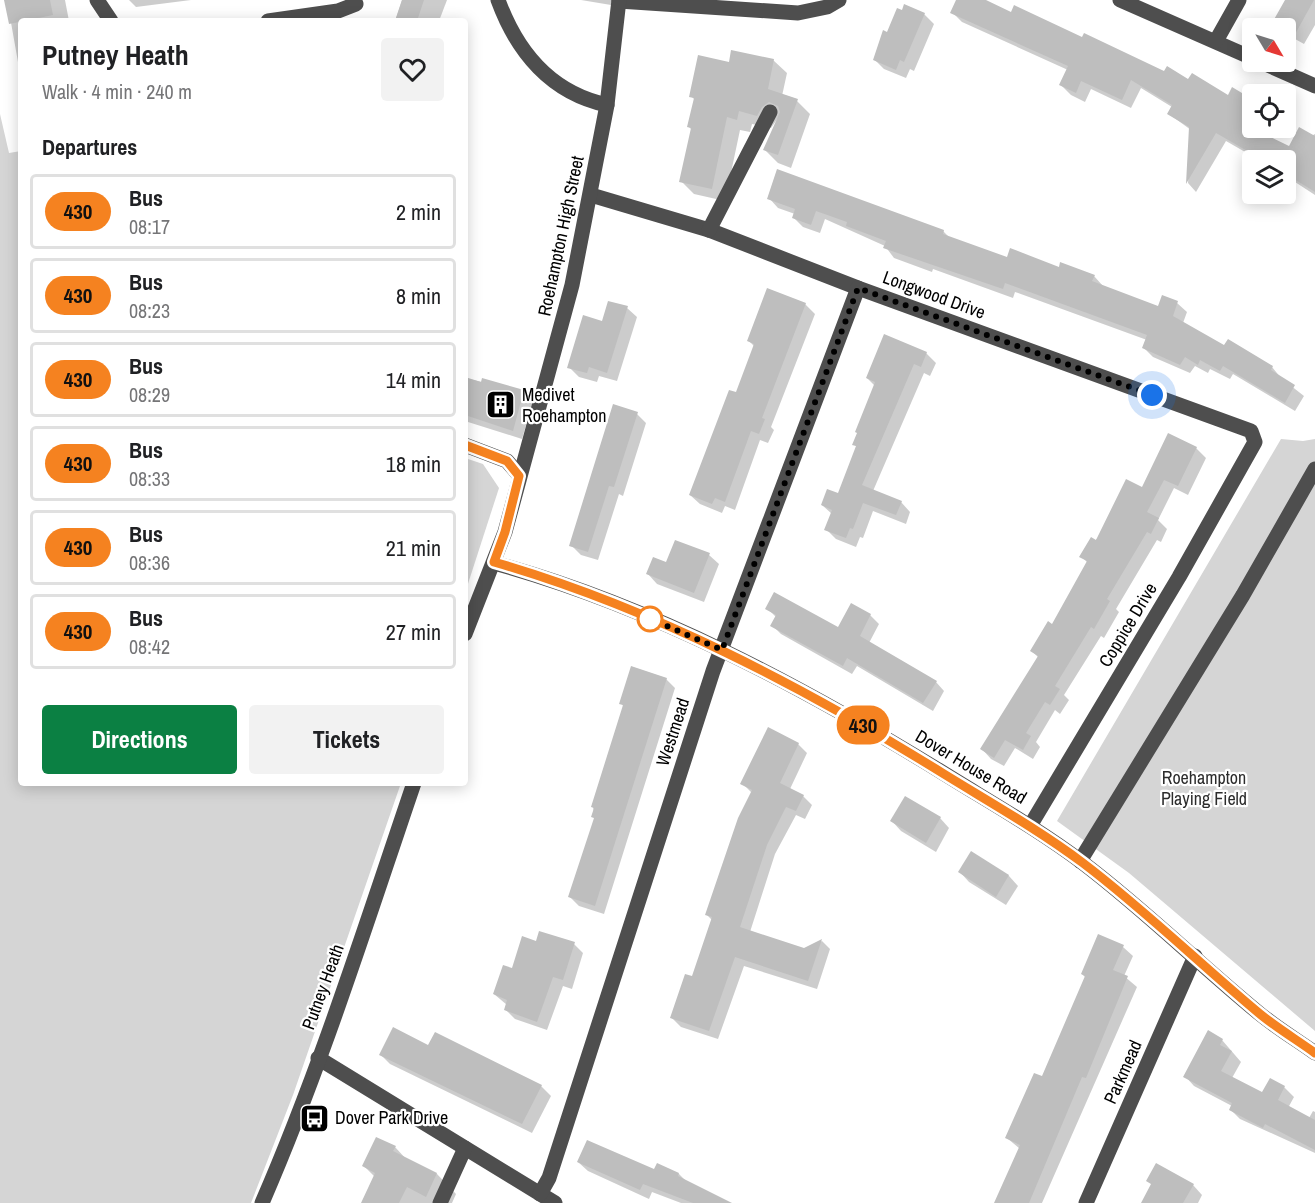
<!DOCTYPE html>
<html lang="en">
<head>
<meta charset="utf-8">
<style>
  body { margin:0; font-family:"Archivo Narrow",sans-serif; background:#f2f2f2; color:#202124; height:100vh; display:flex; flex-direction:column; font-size:22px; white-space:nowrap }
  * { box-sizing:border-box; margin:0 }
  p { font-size:20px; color:#757577 }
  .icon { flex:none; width:33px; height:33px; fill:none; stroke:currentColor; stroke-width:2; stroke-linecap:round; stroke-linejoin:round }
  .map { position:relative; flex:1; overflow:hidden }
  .sheet { position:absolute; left:18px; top:18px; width:450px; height:768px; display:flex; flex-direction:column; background:#fff; border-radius:6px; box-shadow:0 3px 15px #0003 }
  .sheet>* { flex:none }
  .badge { padding:0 12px; border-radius:20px; font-size:21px; line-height:39px }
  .needle { width:39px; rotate:128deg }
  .fabs { position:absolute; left:1242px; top:18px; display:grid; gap:12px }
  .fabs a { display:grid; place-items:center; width:54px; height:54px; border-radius:6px; background:#fff; box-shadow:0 3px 15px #0003; font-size:30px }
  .you { position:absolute; width:30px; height:30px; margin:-15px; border:4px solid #fff; border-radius:50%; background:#1a73e8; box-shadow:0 0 0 9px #1a73e833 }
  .map>.badge { position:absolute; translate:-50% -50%; box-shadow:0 0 0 3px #fff }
  h2 { padding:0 24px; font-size:22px; line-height:54px }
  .round { display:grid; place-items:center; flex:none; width:63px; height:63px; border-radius:6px; background:#f2f2f2 }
  .overview { display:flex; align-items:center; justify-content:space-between; height:102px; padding:0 24px }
  h1 { font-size:28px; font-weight:700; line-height:45px }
  .cta { display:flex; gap:12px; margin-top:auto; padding:12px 24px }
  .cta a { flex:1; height:69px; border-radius:6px; background:#0b8043; color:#fff; font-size:24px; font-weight:700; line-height:69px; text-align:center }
  .cta a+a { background:#f2f2f2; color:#202124 }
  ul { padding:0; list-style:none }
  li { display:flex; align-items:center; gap:18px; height:75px; margin:0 12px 9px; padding:0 12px; border:3px solid #e0e0e0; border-radius:6px }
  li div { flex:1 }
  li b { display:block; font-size:22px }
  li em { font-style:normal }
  li .badge { min-width:66px; font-weight:700; text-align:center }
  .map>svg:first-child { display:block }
  .green { fill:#d5d5d5 }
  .shadow { fill:#0003 }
  .building { fill:#bebebe }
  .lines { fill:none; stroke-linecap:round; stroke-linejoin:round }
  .minor { stroke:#4e4e4e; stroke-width:15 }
  .line-casing { stroke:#fff; stroke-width:14 }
  .line { stroke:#f58220; stroke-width:9 }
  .walk { stroke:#000; stroke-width:6; stroke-dasharray:0 10.8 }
  .stop-dot { fill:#fff; stroke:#f58220; stroke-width:3 }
  .labels { text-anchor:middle; stroke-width:4.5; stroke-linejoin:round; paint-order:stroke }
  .street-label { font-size:18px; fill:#000; stroke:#fff }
  .poi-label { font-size:18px; fill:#000; stroke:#fff; text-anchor:start }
  .park-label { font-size:18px; fill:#2c2c2c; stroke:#fff }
</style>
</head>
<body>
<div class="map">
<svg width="1315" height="1203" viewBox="0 0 1315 1203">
  <rect width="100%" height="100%" fill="#fff"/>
  <g class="green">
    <polygon points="0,114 9,153 21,151 21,783 401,783 293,1095 251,1203 0,1203"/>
    <polygon points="1281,439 1303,441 1315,439 1315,1031 1129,873 1057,821"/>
    <polygon points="465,458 483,464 499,488 465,593"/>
  </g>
  <g class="shadow">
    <polygon points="7,0 65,0 69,21 21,21 21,79"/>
    <polygon points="129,0 191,0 136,7"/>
    <polygon points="402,0 447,0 439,21 395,21"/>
    <polygon points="581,0 612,0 611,5"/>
    <polygon points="958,0 983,0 1011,14 1228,97 1233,90 1252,101 1252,128 1267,128 1264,134 1290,148 1315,134 1315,195 1295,182 1289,192 1286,191 1286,160 1259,160 1226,141 1196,192 1188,183 1191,130 1169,114 1172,107 1141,88 1131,108 1091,89 1085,102 1071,95 1061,85 1068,70 962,22 952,12"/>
    <polygon points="1286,0 1315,0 1315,25 1304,44 1286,34 1286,28 1279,28 1274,23"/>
    <polygon points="924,14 934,24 914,71 910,69 906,78 884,69 874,59"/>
    <polygon points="773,60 787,73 782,96 797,101 810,114 791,168 778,163 765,150 778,118 771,128 752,124 750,132 740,130 725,201 694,194 681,181 692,130 689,127 695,100 691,96 730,63"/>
    <polygon points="19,109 21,109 21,124"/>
    <polygon points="769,198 943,231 950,238 1008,259 1094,276 1103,286 1159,308 1177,303 1187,312 1183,323 1225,347 1229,341 1272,367 1281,378 1304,396 1295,411 1233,374 1230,379 1210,369 1208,373 1195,366 1190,373 1153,357 1144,348 1147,340 1015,292 1013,298 933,269 932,272 894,258 885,246 825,219 820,233 803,227 794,218 795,214 778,208"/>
    <polygon points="805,304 815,314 771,427 774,430 768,443 760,440 735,510 725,506 722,513 700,504 690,495 737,394 755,347 749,341"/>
    <polygon points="627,308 637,317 617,381 599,376 597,382 579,377 569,367 603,323"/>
    <polygon points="926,353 936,363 930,376 924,373 873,491 901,502 910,512 906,524 873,511 863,538 860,537 856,547 836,539 826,529 832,514 822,505 839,495 857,447 854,444 875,386 867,378"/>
    <polygon points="465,378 523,392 533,401 522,439 468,422 465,427"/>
    <polygon points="637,414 646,423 623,496 619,494 598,560 581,555 571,545"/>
    <polygon points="1196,448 1206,458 1188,495 1174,488 1158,520 1167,529 1161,542 1157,540 1116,609 1119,612 1104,638 1101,636 1064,695 1069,700 1060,714 1055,710 1036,742 1040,747 1033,759 1015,748 1004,766 991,759 982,749 1039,658 1032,651 1052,626 1088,563 1081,556 1143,489"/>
    <polygon points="709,555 719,564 704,602 657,584 648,574 667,564"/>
    <polygon points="851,605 870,615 879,624 869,643 936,682 944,691 933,711 857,666 852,674 781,634 772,625 776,617 767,608 838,629"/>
    <polygon points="666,679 675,688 604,914 579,906 570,897 595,819 593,807 624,707 621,703"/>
    <polygon points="798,744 807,753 790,789 803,796 812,805 805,819 796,815 775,854 750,932 804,950 822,941 830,949 817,989 744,966 718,1039 681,1027 672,1018 693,978 712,920 707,915 752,793 742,783"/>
    <polygon points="940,818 949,828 936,852 901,831 892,821"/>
    <polygon points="972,853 1009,876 1018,886 1006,905 969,882 960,872"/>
    <polygon points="1099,936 1123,947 1133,956 1124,976 1137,987 1042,1203 995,1203 1020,1149 1007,1138 1043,1078 1086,978 1082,974"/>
    <polygon points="537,943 574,944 583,953 572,989 563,986 547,1030 515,1019 505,1009 507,1005 494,994"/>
    <polygon points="1222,1040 1241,1062 1232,1078 1263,1094 1284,1087 1294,1097 1288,1108 1309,1118 1313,1111 1315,1112 1315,1153 1240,1119 1230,1109 1232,1106 1194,1086 1185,1076"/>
    <polygon points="429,1047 541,1086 551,1096 532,1133 390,1064 381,1055"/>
    <polygon points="395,1147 407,1160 437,1174 456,1194 452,1203 362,1203 375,1177 364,1166"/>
    <polygon points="578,1162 679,1174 688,1183 727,1203 681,1203 652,1192 649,1199 588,1171"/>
    <polygon points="1193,1185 1202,1195 1198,1203 1143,1203"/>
  </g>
  <g class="building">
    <polygon points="4,0 50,0 53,15 9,24"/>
    <polygon points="402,0 424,0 417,21 395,21"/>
    <polygon points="956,0 986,0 1011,12 1014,5 1082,37 1084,33 1164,71 1167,66 1188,79 1192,73 1228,95 1232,87 1252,99 1252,128 1289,146 1299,127 1315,136 1315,192 1286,174 1286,160 1263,160 1216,133 1186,184 1189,127 1167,114 1172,105 1131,80 1122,100 1081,81 1076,93 1059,85 1068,66 950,13"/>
    <polygon points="1285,0 1314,0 1294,36 1286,28 1272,23"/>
    <polygon points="904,4 925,13 904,62 900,60 896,70 873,60 883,30 887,32 897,8 902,10"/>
    <polygon points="731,50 774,59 768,89 798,99 778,155 763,150 780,112 778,106 769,102 762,107 757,116 739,111 737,120 727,117 712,189 679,182 691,128 687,127 694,98 689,97 698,55 729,62"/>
    <polygon points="777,169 944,230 943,234 1007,257 1010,248 1059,267 1060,262 1095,275 1092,281 1158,306 1162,295 1178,301 1173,316 1224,345 1228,339 1273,366 1271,370 1295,385 1285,403 1223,366 1220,371 1200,360 1198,365 1185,357 1180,365 1142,348 1147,335 1005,283 1003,289 883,248 886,241 846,226 847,222 816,211 811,225 792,218 795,209 767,199"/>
    <polygon points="767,288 806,303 762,418 765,419 759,434 751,431 725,502 715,498 712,504 689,495 729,390 736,392 754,344 747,341"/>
    <polygon points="608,301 628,306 607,373 589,367 587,373 567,368 583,315 602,321"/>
    <polygon points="884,334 927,352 921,367 914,364 862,485 902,501 896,515 863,503 853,529 850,528 846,538 824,530 832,510 821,505 827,489 838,493 856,446 852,445 857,433 855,432 875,382 866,378"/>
    <polygon points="465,377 481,382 482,378 524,390 513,431 465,415"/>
    <polygon points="613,404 638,412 614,487 609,486 588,552 569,546"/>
    <polygon points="1168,433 1197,447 1178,486 1164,480 1147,512 1159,518 1151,534 1147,532 1107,599 1110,601 1094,629 1091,627 1055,686 1060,689 1050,705 1045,702 1026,733 1031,736 1023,750 1005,740 994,758 980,749 1038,656 1030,651 1048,621 1052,624 1087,561 1079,557 1091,537 1096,540 1126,479 1142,487"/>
    <polygon points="675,540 710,553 694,593 646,574 653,557 666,562"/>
    <polygon points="774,592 838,627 851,603 871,614 860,636 937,681 923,703 847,658 843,666 770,626 776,615 765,609"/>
    <polygon points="631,666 667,678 595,906 568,897 594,818 591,817 594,808 591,807 623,705 619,704"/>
    <polygon points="768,727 799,743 780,783 804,795 796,811 786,807 767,845 740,927 804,948 822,939 808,981 735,957 709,1031 670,1018 685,974 692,976 712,917 705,915 738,818 752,790 740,784"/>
    <polygon points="905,796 941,817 926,843 890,821"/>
    <polygon points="971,851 1009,875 996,897 958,872"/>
    <polygon points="539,931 575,942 563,980 553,977 537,1022 504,1010 507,1000 493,994 503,965 512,968 522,936 536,941"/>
    <polygon points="1098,934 1124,945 1113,970 1128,976 1086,1078 1082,1077 1029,1203 994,1203 1020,1145 1005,1138 1034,1073 1042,1076 1085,976 1081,974"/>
    <polygon points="393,1027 428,1045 435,1032 542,1085 522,1124 379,1055"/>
    <polygon points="1208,1030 1223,1039 1220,1045 1232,1051 1221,1071 1262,1092 1270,1078 1285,1086 1278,1100 1315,1120 1315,1150 1265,1124 1263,1128 1229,1110 1232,1103 1183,1077"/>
    <polygon points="376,1137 396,1146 393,1151 437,1173 426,1197 407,1187 399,1203 361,1203 375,1173 362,1166"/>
    <polygon points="587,1140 654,1169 657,1163 679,1173 678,1176 732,1203 693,1203 643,1184 640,1190 577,1162"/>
    <polygon points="1156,1163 1194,1184 1183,1203 1141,1203 1151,1184 1146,1181"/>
  </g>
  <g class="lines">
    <g class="minor">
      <polyline points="97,0 111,21"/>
      <path d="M498 0C517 52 551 93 607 105"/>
      <polyline points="1120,0 1252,58"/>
      <polyline points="619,1 798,13 827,7 839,0"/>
      <polyline points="268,21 338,11 356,4"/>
      <polyline points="1216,41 1239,0"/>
      <polyline points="1261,62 1315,86"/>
      <polyline points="591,195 709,230 858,288 1251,431 1255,442 1179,577 1030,826"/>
      <polyline points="709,230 770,112"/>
      <polyline points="465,445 507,461 519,475"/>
      <path d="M494 563C652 606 801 686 940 771 988 801 1038 829 1083 863 1145 910 1200 965 1260 1014 1277 1028 1297 1040 1315 1053"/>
      <polyline points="465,634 505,532 572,285 607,105 619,0"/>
      <polyline points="1080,861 1243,595 1315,469"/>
      <polyline points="318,1058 555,1203"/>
      <polyline points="540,1194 549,1178 713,671 858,288"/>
      <path d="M262 1203C321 1067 366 924 414 783"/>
      <polyline points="440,1203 465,1148"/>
      <polyline points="1086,1203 1195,956"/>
    </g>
  </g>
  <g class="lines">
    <defs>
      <path id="line" d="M465 445 507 461 519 476 505 532 494 562C653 608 804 687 944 774 991 803 1039 830 1083 863 1145 910 1200 964 1260 1014 1277 1028 1297 1040 1315 1053"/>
    </defs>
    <use href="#line" class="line-casing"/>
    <use href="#line" class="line"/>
    <polyline class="walk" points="650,619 644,616 722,650 858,288 1152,395"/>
  </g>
  <defs>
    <symbol id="building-square" viewBox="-11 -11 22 22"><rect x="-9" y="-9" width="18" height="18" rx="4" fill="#000" stroke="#fff"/><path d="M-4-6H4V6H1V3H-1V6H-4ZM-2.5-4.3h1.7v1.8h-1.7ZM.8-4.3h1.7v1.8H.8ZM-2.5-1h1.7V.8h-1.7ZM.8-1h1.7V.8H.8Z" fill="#fff"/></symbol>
    <symbol id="bus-square" viewBox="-11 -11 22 22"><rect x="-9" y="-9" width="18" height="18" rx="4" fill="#000" stroke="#fff"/><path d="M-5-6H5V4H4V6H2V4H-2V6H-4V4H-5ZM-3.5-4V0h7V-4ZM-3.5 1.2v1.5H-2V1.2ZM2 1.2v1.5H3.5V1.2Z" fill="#fff"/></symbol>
  </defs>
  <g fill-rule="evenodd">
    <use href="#building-square" x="484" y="388" width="33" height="33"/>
    <use href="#bus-square" x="298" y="1102" width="33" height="33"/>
  </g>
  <circle class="stop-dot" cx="650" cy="619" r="12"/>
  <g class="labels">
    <g class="street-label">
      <text transform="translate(561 236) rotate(-78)" y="6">Roehampton High Street</text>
      <text transform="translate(934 295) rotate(20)" y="6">Longwood Drive</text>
      <text transform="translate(1128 625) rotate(-59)" y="6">Coppice Drive</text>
      <text transform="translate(673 732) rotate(-72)" y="6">Westmead</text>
      <text transform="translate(971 767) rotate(31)" y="6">Dover House Road</text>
      <text transform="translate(323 987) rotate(-70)" y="6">Putney Heath</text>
      <text transform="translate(1123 1072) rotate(-66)" y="6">Parkmead</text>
    </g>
    <g class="poi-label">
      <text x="522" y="401">Medivet<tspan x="522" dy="21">Roehampton</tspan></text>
      <text x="335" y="1124">Dover Park Drive</text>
    </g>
    <g class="park-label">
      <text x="1204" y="784">Roehampton<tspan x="1204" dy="21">Playing Field</tspan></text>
    </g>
  </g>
</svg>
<div class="fabs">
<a><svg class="needle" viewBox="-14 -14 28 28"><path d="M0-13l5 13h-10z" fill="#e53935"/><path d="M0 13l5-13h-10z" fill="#757577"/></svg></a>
<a><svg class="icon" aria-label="locate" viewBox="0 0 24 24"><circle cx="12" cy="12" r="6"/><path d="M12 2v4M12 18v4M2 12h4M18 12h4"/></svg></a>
<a><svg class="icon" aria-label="layers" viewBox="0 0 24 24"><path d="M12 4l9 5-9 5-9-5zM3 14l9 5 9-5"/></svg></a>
</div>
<div class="you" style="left:1152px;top:395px"></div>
<b class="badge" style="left:863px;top:725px;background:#f58220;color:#111">430</b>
<section class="sheet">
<div class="overview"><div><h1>Putney Heath</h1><p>Walk · 4 min · 240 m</p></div><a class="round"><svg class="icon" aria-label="heart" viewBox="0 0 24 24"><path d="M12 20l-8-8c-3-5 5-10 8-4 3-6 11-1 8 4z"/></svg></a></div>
<h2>Departures</h2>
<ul>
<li><span class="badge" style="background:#f58220;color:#111">430</span><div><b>Bus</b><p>08:17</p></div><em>2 min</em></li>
<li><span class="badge" style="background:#f58220;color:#111">430</span><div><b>Bus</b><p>08:23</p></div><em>8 min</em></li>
<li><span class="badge" style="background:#f58220;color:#111">430</span><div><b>Bus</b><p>08:29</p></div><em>14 min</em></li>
<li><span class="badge" style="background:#f58220;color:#111">430</span><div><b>Bus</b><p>08:33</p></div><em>18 min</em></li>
<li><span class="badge" style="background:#f58220;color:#111">430</span><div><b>Bus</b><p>08:36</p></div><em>21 min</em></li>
<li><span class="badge" style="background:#f58220;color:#111">430</span><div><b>Bus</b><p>08:42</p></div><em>27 min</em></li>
</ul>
<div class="cta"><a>Directions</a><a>Tickets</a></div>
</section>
</div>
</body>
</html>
